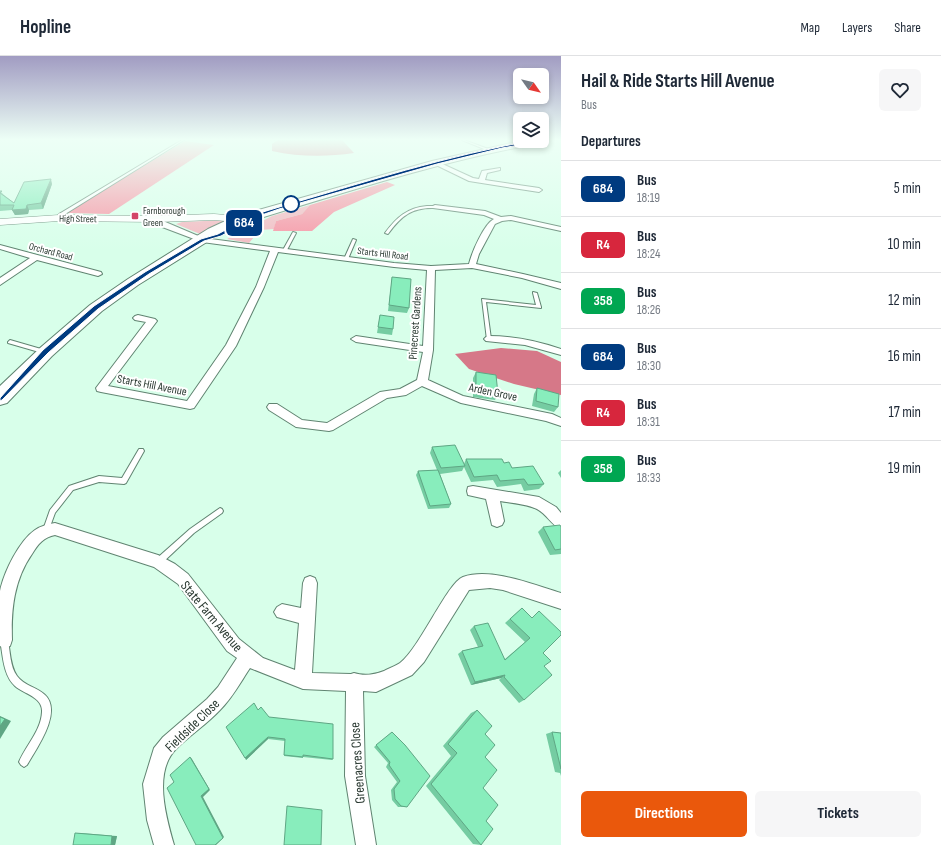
<!DOCTYPE html>
<html lang="en">
<head>
<meta charset="utf-8">
<style>
  body { margin:0; font-family:"Sofia Sans Condensed",sans-serif; background:#f6f6f7; color:#1f2937; height:100vh; display:flex; flex-direction:column; font-size:15px; white-space:nowrap }
  * { box-sizing:border-box; margin:0 }
  p { font-size:13px; color:#747a83 }
  .icon { flex:none; width:22px; height:22px; fill:none; stroke:currentColor; stroke-width:2; stroke-linecap:round; stroke-linejoin:round }
  .map { position:relative; flex:1; overflow:hidden }
  .sheet { display:flex; flex-direction:column; background:#fff; width:380px }
  .sheet>* { flex:none }
  .badge { padding:0 8px; border-radius:6px; font-size:14px; line-height:26px }
  .needle { width:26px; rotate:124deg }
  .tools { position:absolute; left:513px; top:12px; display:grid; gap:8px }
  .tools a { display:grid; place-items:center; width:36px; height:36px; border-radius:6px; background:#fff; box-shadow:0 2px 6px #0003; font-size:20px }
  .map>.badge { position:absolute; translate:-50% -50%; box-shadow:0 0 0 2px #fff }
  h2 { padding:0 20px; font-size:15px; line-height:36px }
  .round { display:grid; place-items:center; flex:none; width:42px; height:42px; border-radius:6px; background:#f6f6f7 }
  .overview { display:flex; align-items:center; justify-content:space-between; height:68px; padding:0 20px }
  h1 { font-size:19px; font-weight:700; line-height:30px }
  .button { display:flex; gap:8px; margin-top:auto; padding:8px 20px }
  .button a { flex:1; height:46px; border-radius:6px; background:#ea580c; color:#fff; font-size:16px; font-weight:700; line-height:46px; text-align:center }
  .button a+a { background:#f6f6f7; color:#1f2937 }
  ul { padding:0; list-style:none }
  li { display:flex; align-items:center; gap:12px; height:56px; padding:0 20px; border-top:1px solid #e0e1e3 }
  li div { flex:1 }
  li b { display:block; font-size:15px }
  li em { font-style:normal }
  li .badge { min-width:44px; font-weight:700; text-align:center }
  header { display:flex; align-items:center; gap:24px; box-sizing:border-box; height:56px; padding:0 20px; background:#fff; border-bottom:1px solid #e0e1e3 }
  header strong { font-size:19px }
  nav { display:flex; gap:22px; margin-inline-start:auto; font-size:14px }
  main { display:flex; flex:1; min-height:0 }
  .map>svg:first-child { display:block }
  .green { fill:#f3b9c1 }
  .forest { fill:#f795a5 }
  .water { fill:#d67888 }
  .lines { fill:none; stroke-linecap:round; stroke-linejoin:round }
  .lane-casing { stroke:#608471; stroke-width:2 }
  .street-casing { stroke:#608471; stroke-width:2 }
  .secondary-casing { stroke:#608471; stroke-width:1 }
  .highway-casing { stroke:#608471; stroke-width:2 }
  .lane { fill:#fff; fill-rule:evenodd }
  .street { fill:#fff; fill-rule:evenodd }
  .secondary { fill:#fff; fill-rule:evenodd }
  .highway { fill:#fff; fill-rule:evenodd }
  .wall { fill:#75cca2 }
  .shaded-wall { fill:#5fa684 }
  .building { fill:#88edbc; stroke:#5fa684 }
  .line { fill:#003b80; stroke:#fff }
  .stop-dot { fill:#fff; stroke:#003b80; stroke-width:2 }
  .poi-dot { fill:#d34467; stroke:#fff; stroke-width:1.5 }
  .labels { text-anchor:middle; stroke-width:4; stroke-linejoin:round; paint-order:stroke }
  .far-poi-label { font-size:10px; fill:#2b3a32; stroke:#fff; text-anchor:start }
  .far-street-label { font-size:10px; fill:#2b3a32; stroke:#fff }
  .street-label { font-size:12px; fill:#2b3a32; stroke:#fff }
  .near-street-label { font-size:14px; fill:#2b3a32; stroke:#fff }
</style>
</head>
<body>
<header>
<strong>Hopline</strong>
<nav><a>Map</a><a>Layers</a><a>Share</a></nav>
</header>
<main>
<div class="map">
<svg width="561" height="789" viewBox="0 0 561 789">
  <rect width="100%" height="100%" fill="#d8ffea"/>
  <g class="green">
    <polygon points="310,149 302,158 276,165 274,173 260,174 249,187 227,183 272,160"/>
    <polygon points="226,164 227,166 200,178 176,168 182,166"/>
  </g>
  <g class="forest">
    <polygon points="185,85 214,89 109,158 65,157"/>
    <polygon points="387,126 395,129 334,156 312,175 273,175 276,165 302,158 310,149"/>
  </g>
  <g class="water">
    <path d="M278 84H342L354 97C326 101 300 101 272 95V88Z"/>
    <polygon points="501,292 537,295 561,306 561,339 514,328 469,313 455,298"/>
  </g>
  <g class="lines">
    <defs>
      <g id="lane">
        <polygon points="182,84 184,84 62,160 60,163 57,162 59,158"/>
        <polygon points="462,84 464,84 491,94 489,95"/>
        <path d="M427 150H435L437 151 435 152C412 151 401 160 388 178L385 177C397 161 407 152 427 150Z"/>
        <polygon points="293,176 296,177 287,194 284,195 283,194"/>
        <polygon points="353,183 356,184 348,203 345,204 344,203"/>
        <polygon points="533,236 537,237 541,251 541,252 486,246 491,283 491,284 487,284 482,243 536,249 533,237"/>
        <polygon points="10,284 48,295 48,296 46,298 8,287 8,286"/>
        <polygon points="139,393 143,393 144,395 126,427 124,428 99,426 73,434 55,457 48,476 46,477 44,476 43,474 50,454 69,430 99,420 122,422"/>
        <polygon points="220,452 222,453 223,455 222,457 194,477 161,508 158,509 155,508 154,506 155,504 190,473"/>
        <path d="M4 580 7 581 8 584C10 595 10 611 17 620 24 630 37 631 45 639 63 656 36 693 27 709L24 711 21 709 19 706C26 689 41 675 42 656 43 641 24 638 15 630 3 619 3 599 0 584L1 581Z"/>
      </g>
      <g id="street">
        <polygon points="434,106 438,106 473,122 479,123 482,115 500,112 500,114 487,117 485,124 539,132 542,134 539,136 469,125 434,108"/>
        <path d="M435 149 485 155 501 161 511 160 561 171V175L511 164 502 165 495 168 479 198 476 208 523 218 561 227V233L522 222 472 212 435 214 433 294 428 324 463 340 552 358 561 362V370L546 365 461 347 422 330 406 339 387 342 333 374 329 375 296 371 269 354 267 351 269 348H277L302 364 327 367 380 336 400 333 417 324 423 296 356 286 351 283 356 280 423 290 427 214 394 211 278 196 264 231 236 290 194 352 190 353 101 336 97 335 96 332 146 266 135 264 133 262 135 260 138 259 155 263 157 265 108 330 187 345 226 289 256 231 270 195 202 186 157 169 153 163 154 162H158L163 165 203 182 394 207 431 210 469 208C472 196 484 168 494 163L484 159 433 152V150Z"/>
        <polygon points="0,189 101,216 102,218 98,220 37,204 0,229 0,222 30,202 0,193"/>
        <path d="M489 280C514 280 538 285 561 293V299L525 289 486 285 484 283 486 281Z"/>
        <path d="M473 430 539 441 556 451 561 457V473C551 469 547 458 537 453 527 448 511 447 500 445L504 465 502 469 497 471 492 469 486 443 468 439 467 435 468 431Z"/>
        <path d="M55 467 158 499 175 508 188 518 239 583 263 602 295 614 299 567 277 561 274 556 277 551 282 548 301 552 303 527 305 522 310 520 315 522 317 527 312 617 351 618 354 617C363 620 375 619 384 615 389 612 396 610 400 607 420 592 447 527 463 521 491 511 534 529 561 537V553L503 534 490 532 469 534 424 606 412 619 376 636 363 635 365 720 376 789H356L345 720 346 635 303 633 250 612C240 627 232 642 220 654 207 668 190 679 176 693 153 716 166 761 174 789H154L147 764 143 728 154 692 163 681 207 643 218 631 237 602 227 595 178 528 154 511 55 479C44 481 38 488 32 498 14 524 11 553 12 584L10 590 4 592 0 590C0 574 0 550 0 535 4 516 19 485 35 474 41 470 48 468 55 467Z"/>
      </g>
      <polygon id="secondary" points="214,158 249,161 254,164 249,167 214,164 156,166 59,165 0,169 0,163 59,159 156,160"/>
      <path id="highway" d="M520 85H541L536 88C437 106 340 138 244 167L218 179 138 229 102 255 52 300 7 347 0 349V330L40 292 90 249 128 223 208 173 234 161 432 105Z"/>
    </defs>
    <use href="#lane" class="lane-casing"/>
    <use href="#street" class="street-casing"/>
    <use href="#secondary" class="secondary-casing"/>
    <use href="#highway" class="highway-casing"/>
    <use href="#lane" class="lane"/>
    <use href="#street" class="street"/>
    <use href="#secondary" class="secondary"/>
    <use href="#highway" class="highway"/>
  </g>
  <g class="wall">
    <polygon points="52,128 43,153 29,154 28,158 15,159 12,154 0,155 0,135 4,139 14,147"/>
    <polygon points="392,221 409,252 407,257 388,255"/>
    <polygon points="380,259 393,273 392,279 377,277"/>
    <polygon points="476,316 498,338 495,344 473,341 473,322"/>
    <polygon points="537,332 558,351 554,356 532,350 534,338"/>
    <polygon points="432,391 464,408 466,403 504,407 512,412 544,428 539,433 524,435 521,428 497,431 493,424 471,426 464,411 462,415 440,418 451,448 449,452 428,453 416,419 418,415 437,414 430,397"/>
    <polygon points="561,414 561,422 558,417"/>
    <polygon points="543,471 561,471 561,498 550,499 538,476"/>
    <polygon points="522,552 532,562 539,555 544,610 524,644 519,647 499,624 501,622 471,629 458,598 462,595 478,591 470,574 474,570 505,603 525,586 505,567"/>
    <polygon points="258,654 269,661 333,703 332,704 303,701 303,702 284,700 285,685 268,683 246,704"/>
    <polygon points="477,654 485,678 485,701 483,732 486,765 481,789 473,788 426,730 451,700 443,690 471,657"/>
    <polygon points="392,676 407,751 398,751 392,744 391,734 397,726 386,711 388,707 374,691"/>
    <polygon points="552,676 561,677 561,720 560,717 555,716 546,678"/>
    <polygon points="75,777 81,777 117,780 115,789"/>
  </g>
  <g class="shaded-wall">
    <polygon points="51,123 52,128 43,153 41,147"/>
    <polygon points="27,149 29,154 28,158 15,159 12,154"/>
    <polygon points="505,619 501,622 471,629 475,626"/>
    <polygon points="0,660 11,665 0,683"/>
    <polygon points="268,681 268,683 246,704 245,702"/>
    <polygon points="190,701 192,703 210,734 203,741 224,781 216,789 215,789"/>
    <polygon points="112,780 117,780 115,789 111,789"/>
  </g>
  <g class="building">
    <polygon points="51,123 41,147 27,149 26,153 12,154 14,149 0,149 0,135 2,135 0,137 14,147 24,126"/>
    <polygon points="392,221 411,223 409,252 389,249"/>
    <polygon points="380,259 394,261 393,273 378,271"/>
    <polygon points="476,316 496,319 498,338 476,335"/>
    <polygon points="537,332 559,338 558,351 536,345"/>
    <polygon points="455,389 465,410 441,412 432,391"/>
    <polygon points="466,403 502,403 504,407 509,406 512,412 533,410 544,428 528,429 524,423 500,425 497,419 474,421"/>
    <polygon points="438,414 451,448 430,450 418,415"/>
    <polygon points="560,469 561,471 561,493 555,494 543,471"/>
    <polygon points="522,552 532,562 539,555 561,576 561,579 543,597 551,605 544,610 552,619 524,644 504,621 505,619 475,626 462,595 483,590 474,570 488,567 505,604 530,582 510,563"/>
    <polygon points="254,647 258,654 261,651 269,661 333,668 333,703 303,699 303,701 284,699 285,683 268,681 245,702 226,671"/>
    <polygon points="477,654 492,670 485,678 495,689 485,701 497,714 483,732 498,749 486,765 493,773 481,789 431,728 457,697 448,688"/>
    <polygon points="0,661 5,663 0,670"/>
    <polygon points="392,676 405,689 430,720 407,751 401,750 395,743 394,733 400,725 389,709 390,706 376,689"/>
    <polygon points="552,676 561,677 561,713"/>
    <polygon points="190,701 209,733 201,740 223,782 215,789 196,789 167,732 174,726 170,719"/>
    <polygon points="287,750 322,754 321,789 284,789"/>
    <polygon points="75,777 112,780 111,789 73,789"/>
  </g>
  <linearGradient id="sky" x2="0" y2="1"><stop stop-color="#a19cc2"/><stop offset="0.43" stop-color="#edfff6"/><stop offset="1" stop-color="#edfff6" stop-opacity="0"/></linearGradient>
  <rect width="561" height="194" fill="url(#sky)"/>
  <path class="line" d="M536 84 537 86 502 92 437 108 279 153 256 161 221 180 204 185 149 218 98 253 48 297 2 344 0 345V342L43 294 94 250 145 216 201 183 218 178 253 159 276 152C362 127 448 99 536 84Z"/>
  <circle class="stop-dot" cx="291" cy="148" r="8"/>
  <rect class="poi-dot" x="131" y="156" width="8" height="8" rx="2"/>
  <g class="labels">
    <g class="far-poi-label">
      <text x="143" y="158">Farnborough<tspan x="143" dy="12">Green</tspan></text>
    </g>
    <g class="far-street-label">
      <text transform="translate(78 162) rotate(1)" y="4">High Street</text>
      <text transform="translate(51 195) rotate(15)" y="4">Orchard Road</text>
      <text transform="translate(383 197) rotate(7)" y="4">Starts Hill Road</text>
    </g>
    <g class="street-label">
      <text transform="translate(415 267) rotate(-86)" y="4">Pinecrest Gardens</text>
      <text transform="translate(152 329) rotate(11)" y="4">Starts Hill Avenue</text>
      <text transform="translate(493 336) rotate(12)" y="4">Arden Grove</text>
    </g>
    <g class="near-street-label">
      <text transform="translate(212 560) rotate(50)" y="5">State Farm Avenue</text>
      <text transform="translate(192 669) rotate(-44)" y="5">Fieldside Close</text>
      <text transform="translate(357 707) rotate(-94)" y="5">Greenacres Close</text>
    </g>
  </g>
</svg>
<div class="tools">
<a><svg class="needle" viewBox="-14 -14 28 28"><path d="M0-13l5 13h-10z" fill="#e53935"/><path d="M0 13l5-13h-10z" fill="#747a83"/></svg></a>
<a><svg class="icon" aria-label="layers" viewBox="0 0 24 24"><path d="M12 4l9 5-9 5-9-5zM3 14l9 5 9-5"/></svg></a>
</div>
<b class="badge" style="left:244px;top:167px;background:#003b80;color:#fff">684</b>
</div>
<section class="sheet">
<div class="overview"><div><h1>Hail &amp; Ride Starts Hill Avenue</h1><p>Bus</p></div><a class="round"><svg class="icon" aria-label="heart" viewBox="0 0 24 24"><path d="M12 20l-8-8c-3-5 5-10 8-4 3-6 11-1 8 4z"/></svg></a></div>
<h2>Departures</h2>
<ul>
<li><span class="badge" style="background:#003b80;color:#fff">684</span><div><b>Bus</b><p>18:19</p></div><em>5 min</em></li>
<li><span class="badge" style="background:#d7263d;color:#fff">R4</span><div><b>Bus</b><p>18:24</p></div><em>10 min</em></li>
<li><span class="badge" style="background:#00a651;color:#fff">358</span><div><b>Bus</b><p>18:26</p></div><em>12 min</em></li>
<li><span class="badge" style="background:#003b80;color:#fff">684</span><div><b>Bus</b><p>18:30</p></div><em>16 min</em></li>
<li><span class="badge" style="background:#d7263d;color:#fff">R4</span><div><b>Bus</b><p>18:31</p></div><em>17 min</em></li>
<li><span class="badge" style="background:#00a651;color:#fff">358</span><div><b>Bus</b><p>18:33</p></div><em>19 min</em></li>
</ul>
<div class="button"><a>Directions</a><a>Tickets</a></div>
</section>
</main>
</body>
</html>
